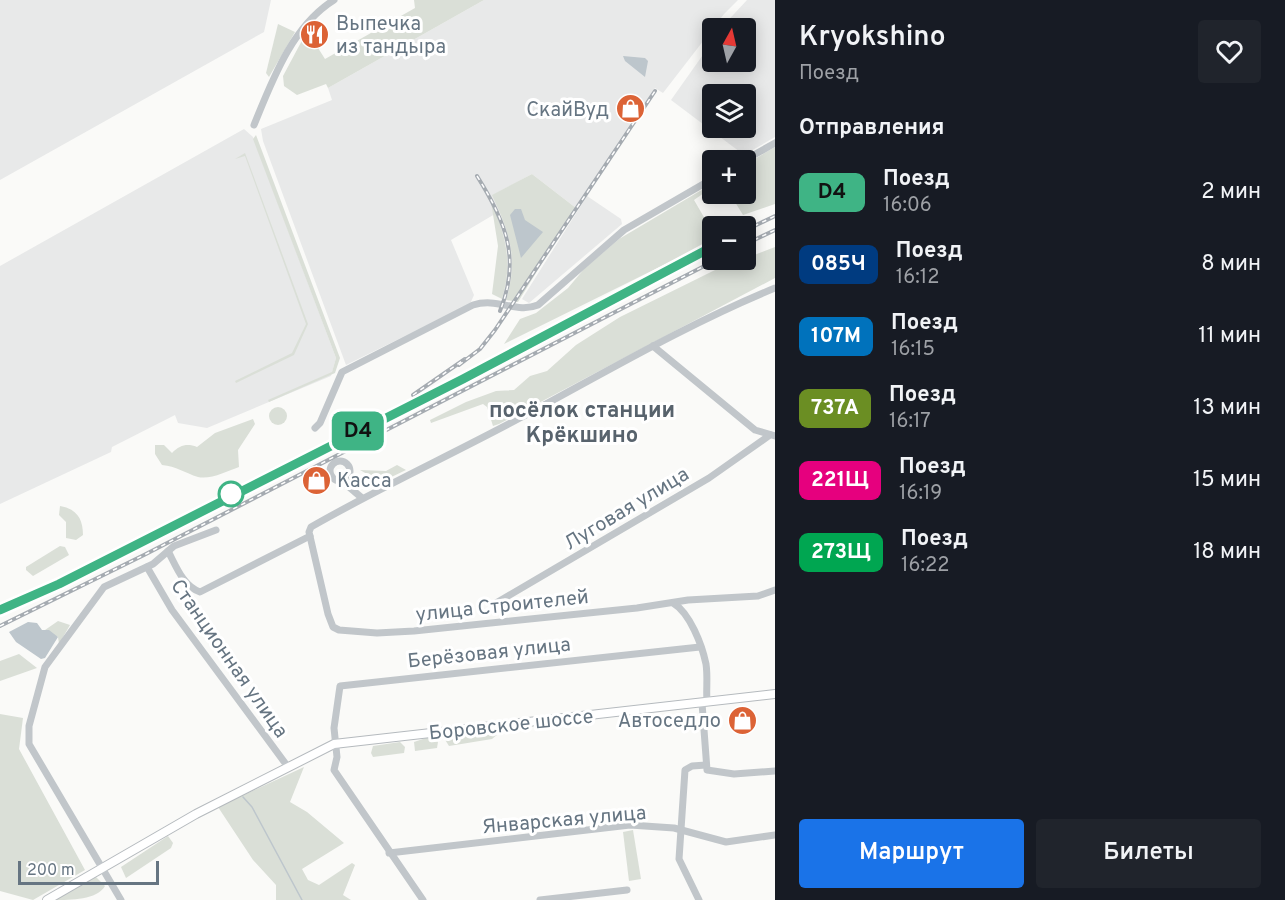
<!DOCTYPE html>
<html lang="ru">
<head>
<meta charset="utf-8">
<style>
  body { margin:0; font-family:Overpass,sans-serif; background:#20242c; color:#f1f3f6; height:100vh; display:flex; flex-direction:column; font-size:22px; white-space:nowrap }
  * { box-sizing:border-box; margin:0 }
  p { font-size:20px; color:#9ea1a6 }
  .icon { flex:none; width:33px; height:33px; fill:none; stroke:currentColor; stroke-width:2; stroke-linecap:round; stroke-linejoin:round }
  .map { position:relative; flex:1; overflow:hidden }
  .sheet { display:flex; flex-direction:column; background:#171b24; width:510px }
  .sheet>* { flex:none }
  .badge { padding:0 12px; border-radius:9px; font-size:21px; line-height:39px }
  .needle { width:39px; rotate:8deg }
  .fabs { position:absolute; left:702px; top:18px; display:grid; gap:12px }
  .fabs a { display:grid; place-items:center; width:54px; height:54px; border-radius:6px; background:#171b24; box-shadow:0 3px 15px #0003; font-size:30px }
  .scale { position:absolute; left:18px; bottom:15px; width:141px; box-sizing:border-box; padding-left:6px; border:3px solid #667582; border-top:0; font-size:16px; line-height:21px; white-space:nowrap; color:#667582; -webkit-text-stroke:4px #fff; paint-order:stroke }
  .map>.badge { position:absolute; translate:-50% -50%; box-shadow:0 0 0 3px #fff }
  h2 { padding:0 24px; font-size:22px; line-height:54px }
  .round { display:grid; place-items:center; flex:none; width:63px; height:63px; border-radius:6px; background:#20242c }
  .summary { display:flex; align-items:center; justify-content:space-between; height:102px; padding:0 24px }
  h1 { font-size:28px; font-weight:600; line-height:45px }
  .cta { display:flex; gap:12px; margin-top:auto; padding:12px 24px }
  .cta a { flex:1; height:69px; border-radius:6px; background:#1a73e8; color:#fff; font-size:24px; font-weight:600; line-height:69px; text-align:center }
  .cta a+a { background:#20242c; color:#f1f3f6 }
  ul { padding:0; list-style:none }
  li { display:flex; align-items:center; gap:18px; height:72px; padding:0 24px }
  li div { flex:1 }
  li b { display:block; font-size:22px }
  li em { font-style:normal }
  li .badge { min-width:66px; font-weight:700; text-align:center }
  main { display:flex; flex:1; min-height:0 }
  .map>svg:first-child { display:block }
  .built { fill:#e8e9e9; fill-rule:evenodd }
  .green { fill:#dadfd7 }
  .water { fill:#bdc6cc }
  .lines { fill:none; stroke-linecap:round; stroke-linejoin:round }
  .stream { stroke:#bdc6cc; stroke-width:1.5 }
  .major-casing { stroke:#b5babe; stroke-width:10 }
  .minor { stroke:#c1c6ca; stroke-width:7 }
  .major { stroke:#fff; stroke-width:8 }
  .rail-casing { stroke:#a5abb1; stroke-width:4 }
  .rail { stroke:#fff; stroke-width:1.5; stroke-dasharray:4.5; stroke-linecap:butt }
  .line-casing { stroke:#fff; stroke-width:14 }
  .line { stroke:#3fb485; stroke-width:9 }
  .stop-dot { fill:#fff; stroke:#3fb485; stroke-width:3 }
  .labels { text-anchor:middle; stroke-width:6; stroke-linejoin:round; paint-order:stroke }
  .poi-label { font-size:20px; fill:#667582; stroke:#fff; text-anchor:start }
  .street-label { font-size:20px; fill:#667582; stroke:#fff }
  .quarter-label { font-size:22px; font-weight:bold; fill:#58636d; stroke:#fff }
</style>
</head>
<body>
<main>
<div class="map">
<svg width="775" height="900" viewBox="0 0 775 900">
  <rect width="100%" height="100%" fill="#fafaf8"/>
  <g class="built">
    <polygon points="0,0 271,0 264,32 0,180"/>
    <polygon points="484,0 738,0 724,14 663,93 655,88 576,208 532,174 493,195 500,211 451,240 474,295 470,304 346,365 263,141 261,129 332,100 328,88"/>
    <path d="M747 0H775V137L744 155 671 100 712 42V62H746V28H721ZM712 94H746V128H712Z"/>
    <polygon points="244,129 253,137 336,358 331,376 207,428 178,423 175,415 112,447 111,452 0,504 0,266"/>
    <polygon points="587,196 621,219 622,224 529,303 522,299"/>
  </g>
  <g class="green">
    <polygon points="414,0 484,0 328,88 326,84 297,95 284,86 283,76 306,33 309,42 313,40 325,59 415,8"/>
    <polygon points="278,24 295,32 269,77 266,73"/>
    <polygon points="256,135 340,358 335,373 269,402 268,400 332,372 336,358 253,139"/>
    <polygon points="775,147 775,204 743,215 730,194 746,194 746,164"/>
    <polygon points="245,153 308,324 294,355 236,383 235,381 292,353 306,324 245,156 235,159"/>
    <path d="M532 174 576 208 518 302 506 300C519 258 509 232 492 195Z"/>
    <polygon points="710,185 711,188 694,200 712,231 712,241 504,344 520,319 536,313 568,288 584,269 619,239"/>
    <path d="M491 202C506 235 513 263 502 299L492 294 498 246Z"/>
    <polygon points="775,247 775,278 499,424 493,426 487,407 483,404 431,423 430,420 466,402 496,391 514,390 530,376 547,371 576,345 620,317 715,270"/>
    <circle cx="278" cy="416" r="9"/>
    <path d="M253 419 255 424 238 450 239 467C228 471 210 480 198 477 185 473 176 466 162 465L155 454V445H164L172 453C180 445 187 443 197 447L215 433Z"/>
    <polygon points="397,465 406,470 381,482 360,470 386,471"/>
    <path d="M60 506C77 509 83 519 83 535L76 540 66 538V522L59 515Z"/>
    <polygon points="60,546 65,547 69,555 33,576 26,570 26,567"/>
    <polygon points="58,621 70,625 59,644 58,637 45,630"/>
    <polygon points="19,654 37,668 0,681 0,661"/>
    <polygon points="0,714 23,718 19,749 85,870 33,900 0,891"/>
    <polygon points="496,730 498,734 492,739 449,746 444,738 445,735"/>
    <polygon points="426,738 434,738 438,742 437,748 415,751 414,742"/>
    <polygon points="400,742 405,747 404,753 373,757 371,753 373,746"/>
    <polygon points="304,767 290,802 307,812 344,843 302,869 308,880 319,885 352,863 355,865 343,895 351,900 276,900 276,885 253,860 218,807"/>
    <polygon points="633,830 641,879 629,881 623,832"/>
    <polygon points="168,836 173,843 171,848 126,878 121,867"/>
    <path d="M96 877 105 886C97 900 71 900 54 900Z"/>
  </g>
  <g class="water">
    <polygon points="623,56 645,58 648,61 645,77 625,61"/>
    <polygon points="515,209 521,209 525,220 543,232 521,258 510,215"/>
    <polygon points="28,622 37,623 42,630 49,630 58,637 45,658 41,659 16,642 9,632"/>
  </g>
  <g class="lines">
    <polyline class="stream" points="243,797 252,807 302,900"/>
    <defs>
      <polyline id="major" points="47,900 196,814 334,744 775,694"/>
    </defs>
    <use href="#major" class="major-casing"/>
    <g class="minor">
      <path d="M254 125C272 81 292 26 334 0"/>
      <polyline points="745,160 775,143"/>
      <path d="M775 288C687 324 604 373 520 418 451 455 379 488 311 527L309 532 328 614 333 627 339 630 377 633 414 631 637 608 688 600 758 596 775 590"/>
      <polyline points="653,346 755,430 775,436"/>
      <path d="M315 428 320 423 342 372 473 305C498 297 516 314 538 305L624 230 712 179"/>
      <circle cx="340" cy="471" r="10"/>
      <polyline points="342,481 362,498"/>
      <path d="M168 551C176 566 183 586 200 592L310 536"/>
      <polyline points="147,567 172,610 288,767"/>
      <polyline points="496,603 709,478 770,435"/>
      <path d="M673 603C690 613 702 645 706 664 708 677 706 689 707 702"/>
      <polyline points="702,703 707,770 734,774 775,771"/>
      <polyline points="389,853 630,825 674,828 726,842 775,835"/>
      <polyline points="121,900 29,744 29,726 45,667 104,587 153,564 174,546 216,530"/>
      <polyline points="423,900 334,770 337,757 334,728 340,686 700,647"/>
      <polyline points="540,900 627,890"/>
      <polyline points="699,900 679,859 685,770 692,766 706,765"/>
    </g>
    <use href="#major" class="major"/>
    <defs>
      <g id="rail">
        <path d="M477 176C506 222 521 259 500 311"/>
        <polyline points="746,230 775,216"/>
        <polyline points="746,244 775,230"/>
        <polyline points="459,365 480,349 495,330 655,91"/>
        <polyline points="413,395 465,359"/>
        <polyline points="0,610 59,584 463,379 712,247"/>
        <polyline points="0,626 144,555 716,260"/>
      </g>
    </defs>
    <use href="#rail" class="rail-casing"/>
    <use href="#rail" class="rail"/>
  </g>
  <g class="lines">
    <defs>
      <polyline id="line" points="0,610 59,584 463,379 712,247"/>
    </defs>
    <use href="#line" class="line-casing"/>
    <use href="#line" class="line"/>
  </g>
  <defs>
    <symbol id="restaurant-disc" viewBox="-11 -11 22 22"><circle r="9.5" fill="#dc6336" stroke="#fff"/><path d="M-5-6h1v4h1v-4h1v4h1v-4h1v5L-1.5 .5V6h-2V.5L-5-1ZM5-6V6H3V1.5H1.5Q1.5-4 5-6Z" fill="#fff"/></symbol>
    <symbol id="shop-disc" viewBox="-11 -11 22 22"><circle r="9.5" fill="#dc6336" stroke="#fff"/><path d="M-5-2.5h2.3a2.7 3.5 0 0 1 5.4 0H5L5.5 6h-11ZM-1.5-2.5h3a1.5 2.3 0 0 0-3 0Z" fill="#fff"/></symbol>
  </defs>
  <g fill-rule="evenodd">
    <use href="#restaurant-disc" x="298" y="18" width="33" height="33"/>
    <use href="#shop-disc" x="614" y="92" width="33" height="33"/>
    <use href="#shop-disc" x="300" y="464" width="33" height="33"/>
    <use href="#shop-disc" x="726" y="704" width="33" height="33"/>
  </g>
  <circle class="stop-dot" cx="231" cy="494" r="12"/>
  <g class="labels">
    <g class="poi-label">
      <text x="336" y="30">Выпечка<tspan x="336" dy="23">из тандыра</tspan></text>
      <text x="609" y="116" text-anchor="end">СкайВуд</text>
      <text x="337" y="487">Касса</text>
      <text x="721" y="727" text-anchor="end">Автоседло</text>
    </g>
    <g class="street-label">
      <text transform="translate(626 508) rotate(-31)" y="7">Луговая улица</text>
      <text transform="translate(502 605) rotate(-6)" y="7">улица Строителей</text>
      <text transform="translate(489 652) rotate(-6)" y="7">Берёзовая улица</text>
      <text transform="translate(230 658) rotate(55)" y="7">Станционная улица</text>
      <text transform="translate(511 724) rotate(-6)" y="7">Боровское шоссе</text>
      <text transform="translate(564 819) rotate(-5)" y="7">Январская улица</text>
    </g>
    <g class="quarter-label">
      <text x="582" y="417">посёлок станции<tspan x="582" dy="25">Крёкшино</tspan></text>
    </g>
  </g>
</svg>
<div class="fabs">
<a><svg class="needle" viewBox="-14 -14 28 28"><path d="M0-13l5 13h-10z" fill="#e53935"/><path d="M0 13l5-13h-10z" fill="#9ea1a6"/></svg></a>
<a><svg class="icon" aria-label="layers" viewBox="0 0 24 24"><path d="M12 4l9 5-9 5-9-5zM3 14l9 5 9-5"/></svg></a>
<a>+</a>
<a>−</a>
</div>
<div class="scale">200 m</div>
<b class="badge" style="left:358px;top:431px;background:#3fb485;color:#111">D4</b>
</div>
<section class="sheet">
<div class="summary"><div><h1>Kryokshino</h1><p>Поезд</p></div><a class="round"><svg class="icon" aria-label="heart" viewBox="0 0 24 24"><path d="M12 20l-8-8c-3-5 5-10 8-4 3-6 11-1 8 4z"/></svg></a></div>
<h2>Отправления</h2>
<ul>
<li><span class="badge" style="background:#3fb485;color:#111">D4</span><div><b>Поезд</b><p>16:06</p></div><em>2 мин</em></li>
<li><span class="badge" style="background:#003b80;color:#fff">085Ч</span><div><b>Поезд</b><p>16:12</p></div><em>8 мин</em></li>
<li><span class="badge" style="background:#0072bc;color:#fff">107М</span><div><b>Поезд</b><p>16:15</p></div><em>11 мин</em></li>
<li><span class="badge" style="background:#6b8e23;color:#fff">737А</span><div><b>Поезд</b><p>16:17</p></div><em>13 мин</em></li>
<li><span class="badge" style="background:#e6007e;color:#fff">221Щ</span><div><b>Поезд</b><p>16:19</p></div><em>15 мин</em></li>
<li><span class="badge" style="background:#00a651;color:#fff">273Щ</span><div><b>Поезд</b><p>16:22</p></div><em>18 мин</em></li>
</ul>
<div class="cta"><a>Маршрут</a><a>Билеты</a></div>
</section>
</main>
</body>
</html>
